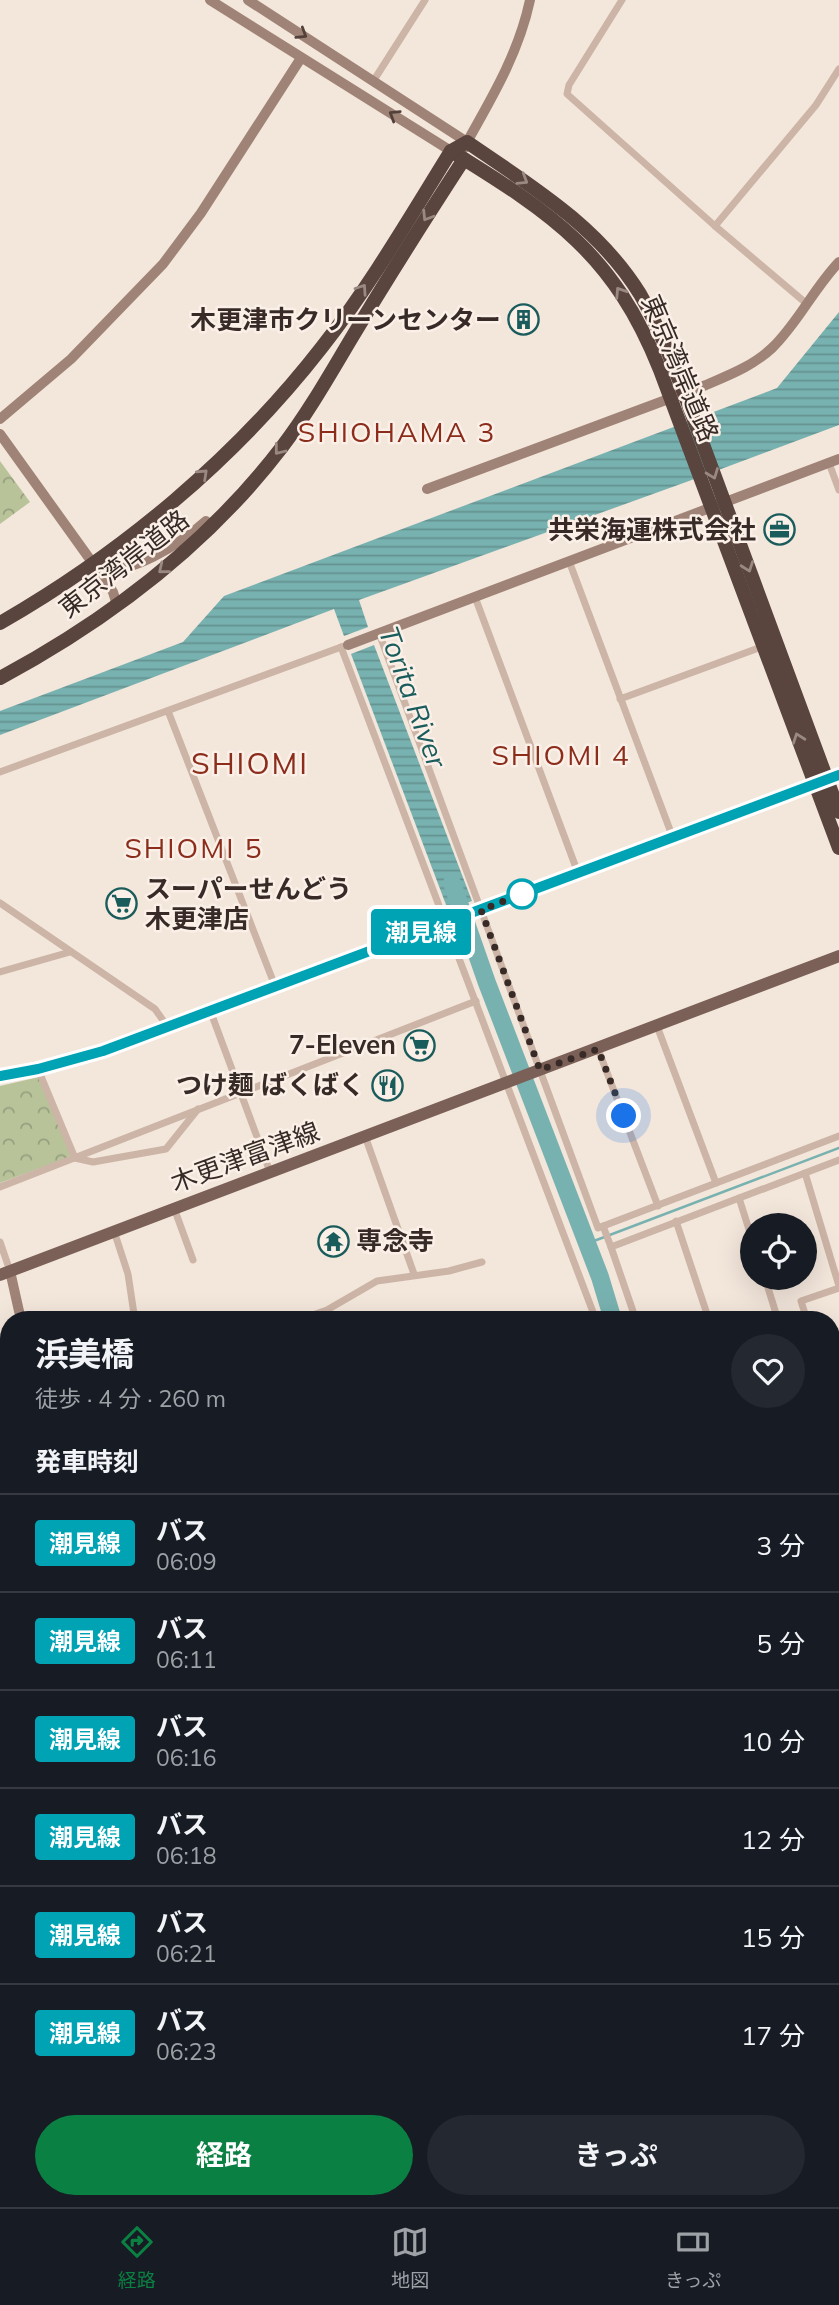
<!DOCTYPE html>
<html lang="ja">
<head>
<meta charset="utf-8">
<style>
  body { margin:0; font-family:Mulish,"Noto Sans JP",sans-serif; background:#242831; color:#f1f3f6; height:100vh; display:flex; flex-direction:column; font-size:26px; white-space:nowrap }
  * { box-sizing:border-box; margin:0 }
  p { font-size:23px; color:#9ea1a6 }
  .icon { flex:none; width:38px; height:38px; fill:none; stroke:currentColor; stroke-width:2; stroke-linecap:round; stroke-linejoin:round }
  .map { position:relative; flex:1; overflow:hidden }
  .panel { position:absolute; left:0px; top:1311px; width:840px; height:898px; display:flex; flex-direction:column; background:#171b24; border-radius:28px 28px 0 0; box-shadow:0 7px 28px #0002 }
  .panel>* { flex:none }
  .badge { padding:0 14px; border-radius:5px; font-size:24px; line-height:46px }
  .tools { position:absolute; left:740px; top:1213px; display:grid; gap:14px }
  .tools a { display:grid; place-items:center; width:77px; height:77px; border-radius:50%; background:#171b24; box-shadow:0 7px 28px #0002; font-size:35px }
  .you { position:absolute; width:35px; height:35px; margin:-18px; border:5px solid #fff; border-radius:50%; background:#1a73e8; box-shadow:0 0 0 10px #1a73e833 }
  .map>.badge { position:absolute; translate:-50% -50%; box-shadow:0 0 0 4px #fff }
  h2 { padding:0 35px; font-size:26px; line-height:63px }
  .round { display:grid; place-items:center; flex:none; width:74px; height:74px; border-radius:37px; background:#242831 }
  .head { display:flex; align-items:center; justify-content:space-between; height:119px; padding:0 35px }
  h1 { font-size:33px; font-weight:700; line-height:52px }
  .primary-button { display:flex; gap:14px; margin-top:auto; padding:14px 35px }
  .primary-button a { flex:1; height:80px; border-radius:42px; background:#0b8043; color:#fff; font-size:28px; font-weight:700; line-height:80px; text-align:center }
  .primary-button a+a { background:#242831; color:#f1f3f6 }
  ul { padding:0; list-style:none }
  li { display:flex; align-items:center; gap:21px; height:98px; padding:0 35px; border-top:2px solid #363941 }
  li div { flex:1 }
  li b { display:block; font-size:26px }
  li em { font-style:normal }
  li .badge { min-width:77px; font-weight:700; text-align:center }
  .menu { display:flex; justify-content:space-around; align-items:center; height:98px; border-top:2px solid #363941; background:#171b24; font-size:19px; color:#9ea1a6 }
  .menu a { display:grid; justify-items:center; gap:4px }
  .menu .selected { color:#0b8043 }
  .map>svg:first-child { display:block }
  .forest { fill:url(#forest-crowns) }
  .water { fill:url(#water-rules) }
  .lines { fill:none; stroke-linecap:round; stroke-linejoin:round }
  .stream { stroke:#78b2b0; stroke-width:2.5 }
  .river { stroke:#78b2b0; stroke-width:18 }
  .street { stroke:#ccb4a6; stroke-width:7 }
  .secondary { stroke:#a08377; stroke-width:10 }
  .primary { stroke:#7b6057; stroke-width:12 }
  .highway { stroke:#59443e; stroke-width:14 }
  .rail-casing { stroke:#382b27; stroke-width:5 }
  .rail { stroke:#fbf0e8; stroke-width:2.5; stroke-dasharray:8; stroke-linecap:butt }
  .oneway { stroke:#52413b }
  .oneway2 { stroke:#9a8982 }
  .line-casing { stroke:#fff; stroke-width:16 }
  .line { stroke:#00a3b4; stroke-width:10 }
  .walk { stroke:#382b27; stroke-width:7; stroke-dasharray:0 12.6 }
  .stop-dot { fill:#fff; stroke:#00a3b4; stroke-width:3.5 }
  .labels { text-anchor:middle; stroke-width:5; stroke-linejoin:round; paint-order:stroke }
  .poi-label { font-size:26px; font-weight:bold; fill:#382b27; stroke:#fbf0e8; text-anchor:end }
  .street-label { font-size:26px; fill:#382b27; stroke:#fbf0e8 }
  .neighbourhood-label { font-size:28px; letter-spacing:2px; fill:#8c2d1b; stroke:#fbf0e8 }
  .water-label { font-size:28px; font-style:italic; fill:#1a5c5b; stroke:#fbf0e8 }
  .quarter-label { font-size:30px; letter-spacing:2px; fill:#8c2d1b; stroke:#fbf0e8 }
</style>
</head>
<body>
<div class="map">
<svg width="839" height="2207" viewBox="0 0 839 2207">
  <defs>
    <pattern id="forest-crowns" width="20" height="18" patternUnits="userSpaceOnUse" patternTransform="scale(1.75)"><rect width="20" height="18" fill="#b9c39a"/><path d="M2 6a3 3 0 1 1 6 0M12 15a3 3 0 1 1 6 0" fill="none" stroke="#979f7e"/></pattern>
    <pattern id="water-rules" width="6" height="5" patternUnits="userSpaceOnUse" patternTransform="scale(1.75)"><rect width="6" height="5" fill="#78b2b0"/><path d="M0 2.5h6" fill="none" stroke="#63918f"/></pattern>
  </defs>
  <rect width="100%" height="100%" fill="#f3e6db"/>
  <g class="forest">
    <polygon points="0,461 30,502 0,524"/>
    <polygon points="39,1077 72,1154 67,1158 0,1183 0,1086"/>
    <polygon points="270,2200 432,2200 429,2207 269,2207"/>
  </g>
  <g class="water">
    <polygon points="839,312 839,425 689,481 359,600 368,627 344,636 334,609 0,735 0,711 183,642 224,596 777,388"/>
    <polygon points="374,645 472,901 448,910 351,654"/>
  </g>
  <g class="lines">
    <polyline class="stream" points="586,1244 839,1148"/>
    <g class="river">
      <polyline points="452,883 487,983 600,1277 613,1320"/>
      <polyline points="0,2019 9,2016"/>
    </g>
    <g class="street">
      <polyline points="622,0 569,85 567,94 715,226 807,304"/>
      <polyline points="374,80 425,0"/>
      <polyline points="715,226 816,105 839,69"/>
      <polyline points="829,463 839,490"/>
      <polyline points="569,561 673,838"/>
      <polyline points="475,597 578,873"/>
      <polyline points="379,633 598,1228 839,1136"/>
      <polyline points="341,647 596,1320"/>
      <polyline points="620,699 764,646"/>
      <polyline points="168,711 275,986"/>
      <polyline points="0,772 344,646"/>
      <polyline points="0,903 155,1009 167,1026"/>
      <polyline points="0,972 70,952"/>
      <polyline points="210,1010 270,1172"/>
      <polyline points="657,1026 716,1183"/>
      <polyline points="598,1049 658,1206"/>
      <polyline points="38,1069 75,1158 93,1162 166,1149 198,1109"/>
      <polyline points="365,1136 414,1274"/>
      <polyline points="805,1173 839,1286"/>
      <polyline points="0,1187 476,1001"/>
      <polyline points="739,1198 752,1239"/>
      <polyline points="174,1208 193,1260"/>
      <polyline points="676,1221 709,1320"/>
      <polyline points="603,1226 611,1247"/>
      <polyline points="114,1231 128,1274 134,1314 118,1320"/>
      <polyline points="0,1242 10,1271"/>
      <polyline points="765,1278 778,1320"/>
      <polyline points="298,1320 327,1310 377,1281 449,1271 482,1262"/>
      <polyline points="636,1320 611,1247 839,1160"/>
      <polyline points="807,1320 801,1301 839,1288"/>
      <polyline points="831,1400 839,1396"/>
      <polyline points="831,1619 839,1652"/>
      <polyline points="0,1667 9,1670"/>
      <polyline points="831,1854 839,1852"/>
      <polyline points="831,1894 837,1916"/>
      <polyline points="0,1931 9,1929"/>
      <polyline points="831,1950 839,1948"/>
      <polyline points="0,1994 9,1992"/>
      <polyline points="831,2008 839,2010"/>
      <polyline points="0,2036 9,2034"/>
      <polyline points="0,2082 9,2081"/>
      <polyline points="831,2123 839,2127"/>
      <polyline points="250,2200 251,2207"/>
      <polyline points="806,2200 807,2200"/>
    </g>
    <g class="secondary">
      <polyline points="210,0 451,151"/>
      <polyline points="248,0 467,142"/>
      <path d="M466 147 467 142C493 96 519 52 530 0"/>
      <polyline points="0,419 71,359 163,264 201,213 301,58"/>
      <polyline points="0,434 107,583 113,592 117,605"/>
      <path d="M427 489 706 385C729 375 753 366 772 348 798 323 814 288 839 262"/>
      <path d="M96 566C125 581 185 540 206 521"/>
      <polyline points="348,645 839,459"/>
      <polyline points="0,1076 38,1069 104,1051 839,775"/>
      <polyline points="10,1271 21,1320"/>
      <polyline points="0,1444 9,1443"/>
      <polyline points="831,1476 839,1473"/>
      <polyline points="831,1489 839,1485"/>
      <polyline points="831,1561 839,1562"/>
      <polyline points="0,1869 9,1866"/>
      <polyline points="128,2200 130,2207"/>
    </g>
    <polyline class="primary" points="0,1275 839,956"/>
    <g class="highway">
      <path d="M451 151C553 214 614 254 660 370L839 848"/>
      <path d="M0 623C122 553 235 459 322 347 370 286 410 217 451 151L467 142C531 186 598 226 640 294 658 325 671 359 684 393L839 812"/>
      <path d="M0 678C108 620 207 545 282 447 308 413 329 376 351 339 387 279 425 219 464 159"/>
      <polyline points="831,2078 839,2080"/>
      <polyline points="831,2092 839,2094"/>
      <polyline points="831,2109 839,2111"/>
      <polyline points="0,2147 9,2145"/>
      <polyline points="0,2166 9,2163"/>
    </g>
    <defs>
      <g id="rail">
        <polyline points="831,1936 839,1934"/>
        <polyline points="0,2104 9,2102"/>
      </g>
    </defs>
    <use href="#rail" class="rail-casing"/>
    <use href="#rail" class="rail"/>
  </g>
  <defs><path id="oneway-chevron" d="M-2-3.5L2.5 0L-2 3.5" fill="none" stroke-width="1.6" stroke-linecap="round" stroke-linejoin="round" transform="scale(1.75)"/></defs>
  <g class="oneway">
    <use href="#oneway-chevron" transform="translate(302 34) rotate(32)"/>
    <use href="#oneway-chevron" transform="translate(394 115) rotate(-148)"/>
  </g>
  <g class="oneway2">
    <use href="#oneway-chevron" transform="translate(523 180) rotate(32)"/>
    <use href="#oneway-chevron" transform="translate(427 216) rotate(122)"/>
    <use href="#oneway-chevron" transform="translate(362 289) rotate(-56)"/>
    <use href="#oneway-chevron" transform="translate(620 292) rotate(-123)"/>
    <use href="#oneway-chevron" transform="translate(279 450) rotate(128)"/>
    <use href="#oneway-chevron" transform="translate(203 474) rotate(-43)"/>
    <use href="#oneway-chevron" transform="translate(713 474) rotate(69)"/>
    <use href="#oneway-chevron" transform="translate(748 567) rotate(70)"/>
    <use href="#oneway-chevron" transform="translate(163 569) rotate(141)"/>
    <use href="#oneway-chevron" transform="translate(798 738) rotate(-110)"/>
  </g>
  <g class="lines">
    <defs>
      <polyline id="line" points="0,1076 38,1069 103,1051 839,775"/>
    </defs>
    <use href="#line" class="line-casing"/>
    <use href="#line" class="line"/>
    <polyline class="walk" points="522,894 530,891 481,910 540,1070 598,1049 624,1116"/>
  </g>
  <defs>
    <symbol id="building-ring" viewBox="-11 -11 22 22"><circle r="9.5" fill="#fbf0e8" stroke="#1a5c5b" stroke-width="1.5"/><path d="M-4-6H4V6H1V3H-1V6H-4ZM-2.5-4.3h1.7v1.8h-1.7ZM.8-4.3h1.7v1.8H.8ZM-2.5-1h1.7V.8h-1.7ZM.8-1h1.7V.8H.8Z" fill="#1a5c5b"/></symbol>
    <symbol id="office-ring" viewBox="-11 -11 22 22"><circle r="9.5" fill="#fbf0e8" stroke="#1a5c5b" stroke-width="1.5"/><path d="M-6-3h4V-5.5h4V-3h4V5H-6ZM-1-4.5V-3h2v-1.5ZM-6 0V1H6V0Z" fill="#1a5c5b"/></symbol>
    <symbol id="supermarket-ring" viewBox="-11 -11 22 22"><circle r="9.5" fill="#fbf0e8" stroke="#1a5c5b" stroke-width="1.5"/><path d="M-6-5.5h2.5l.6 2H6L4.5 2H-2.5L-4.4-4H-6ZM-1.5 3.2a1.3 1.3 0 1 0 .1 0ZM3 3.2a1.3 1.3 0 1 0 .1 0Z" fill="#1a5c5b"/></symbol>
    <symbol id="restaurant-ring" viewBox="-11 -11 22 22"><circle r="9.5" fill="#fbf0e8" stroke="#1a5c5b" stroke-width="1.5"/><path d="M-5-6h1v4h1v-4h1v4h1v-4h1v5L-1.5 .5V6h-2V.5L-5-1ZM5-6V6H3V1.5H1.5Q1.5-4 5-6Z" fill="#1a5c5b"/></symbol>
    <symbol id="temple-ring" viewBox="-11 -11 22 22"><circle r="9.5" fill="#fbf0e8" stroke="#1a5c5b" stroke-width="1.5"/><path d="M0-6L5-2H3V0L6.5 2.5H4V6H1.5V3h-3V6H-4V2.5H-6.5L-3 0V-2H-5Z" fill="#1a5c5b"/></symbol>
  </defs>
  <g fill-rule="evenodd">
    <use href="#building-ring" x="506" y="302" width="35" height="35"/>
    <use href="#office-ring" x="762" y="512" width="35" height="35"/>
    <use href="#supermarket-ring" x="104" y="886" width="35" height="35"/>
    <use href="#supermarket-ring" x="402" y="1028" width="35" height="35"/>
    <use href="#restaurant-ring" x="370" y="1068" width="35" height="35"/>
    <use href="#temple-ring" x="316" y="1224" width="35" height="35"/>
  </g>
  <circle class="stop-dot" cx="522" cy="894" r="14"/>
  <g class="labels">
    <g class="poi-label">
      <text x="501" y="329">木更津市クリーンセンター</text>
      <text x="756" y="539">共栄海運株式会社</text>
      <text x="145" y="898" text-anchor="start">スーパーせんどう<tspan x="145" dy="30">木更津店</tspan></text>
      <text x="396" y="1054">7-Eleven</text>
      <text x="365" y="1094">つけ麺 ばくばく</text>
      <text x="356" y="1250" text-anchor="start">専念寺</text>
    </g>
    <g class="street-label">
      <text transform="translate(680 368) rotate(67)" y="9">東京湾岸道路</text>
      <text transform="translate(124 564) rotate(-38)" y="9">東京湾岸道路</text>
      <text transform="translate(245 1157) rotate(-20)" y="9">木更津富津線</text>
    </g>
    <g class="neighbourhood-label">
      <text x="397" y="442">SHIOHAMA 3</text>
      <text x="561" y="765">SHIOMI 4</text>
      <text x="194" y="858">SHIOMI 5</text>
    </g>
    <g class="water-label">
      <text transform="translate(413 697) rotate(70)" y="10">Torita River</text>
    </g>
    <g class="quarter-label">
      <text x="250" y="774">SHIOMI</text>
    </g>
  </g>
</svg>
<div class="tools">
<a><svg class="icon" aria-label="locate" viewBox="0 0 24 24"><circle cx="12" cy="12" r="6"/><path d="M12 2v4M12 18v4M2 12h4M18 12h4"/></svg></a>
</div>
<div class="you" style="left:624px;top:1116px"></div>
<b class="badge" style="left:421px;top:932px;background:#00a3b4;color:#fff">潮見線</b>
<section class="panel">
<div class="head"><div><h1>浜美橋</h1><p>徒歩 · 4 分 · 260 m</p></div><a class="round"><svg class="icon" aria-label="heart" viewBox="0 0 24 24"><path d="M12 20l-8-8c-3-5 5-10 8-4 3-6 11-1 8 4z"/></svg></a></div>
<h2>発車時刻</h2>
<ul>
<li><span class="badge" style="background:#00a3b4;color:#fff">潮見線</span><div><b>バス</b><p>06:09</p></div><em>3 分</em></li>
<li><span class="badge" style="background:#00a3b4;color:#fff">潮見線</span><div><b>バス</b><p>06:11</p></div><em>5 分</em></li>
<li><span class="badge" style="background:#00a3b4;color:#fff">潮見線</span><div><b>バス</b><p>06:16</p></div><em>10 分</em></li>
<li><span class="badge" style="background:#00a3b4;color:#fff">潮見線</span><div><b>バス</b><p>06:18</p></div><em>12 分</em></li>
<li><span class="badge" style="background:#00a3b4;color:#fff">潮見線</span><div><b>バス</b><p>06:21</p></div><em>15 分</em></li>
<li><span class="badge" style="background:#00a3b4;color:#fff">潮見線</span><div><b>バス</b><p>06:23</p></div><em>17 分</em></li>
</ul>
<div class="primary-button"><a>経路</a><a>きっぷ</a></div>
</section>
</div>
<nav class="menu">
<a class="selected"><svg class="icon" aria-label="directions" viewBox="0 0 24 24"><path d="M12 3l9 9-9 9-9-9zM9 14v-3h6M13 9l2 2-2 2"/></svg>経路</a>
<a><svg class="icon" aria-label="map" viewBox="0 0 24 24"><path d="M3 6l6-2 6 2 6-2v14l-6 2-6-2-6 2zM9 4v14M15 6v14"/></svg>地図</a>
<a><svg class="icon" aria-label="tickets" viewBox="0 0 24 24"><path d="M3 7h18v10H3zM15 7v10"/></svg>きっぷ</a>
</nav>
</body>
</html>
